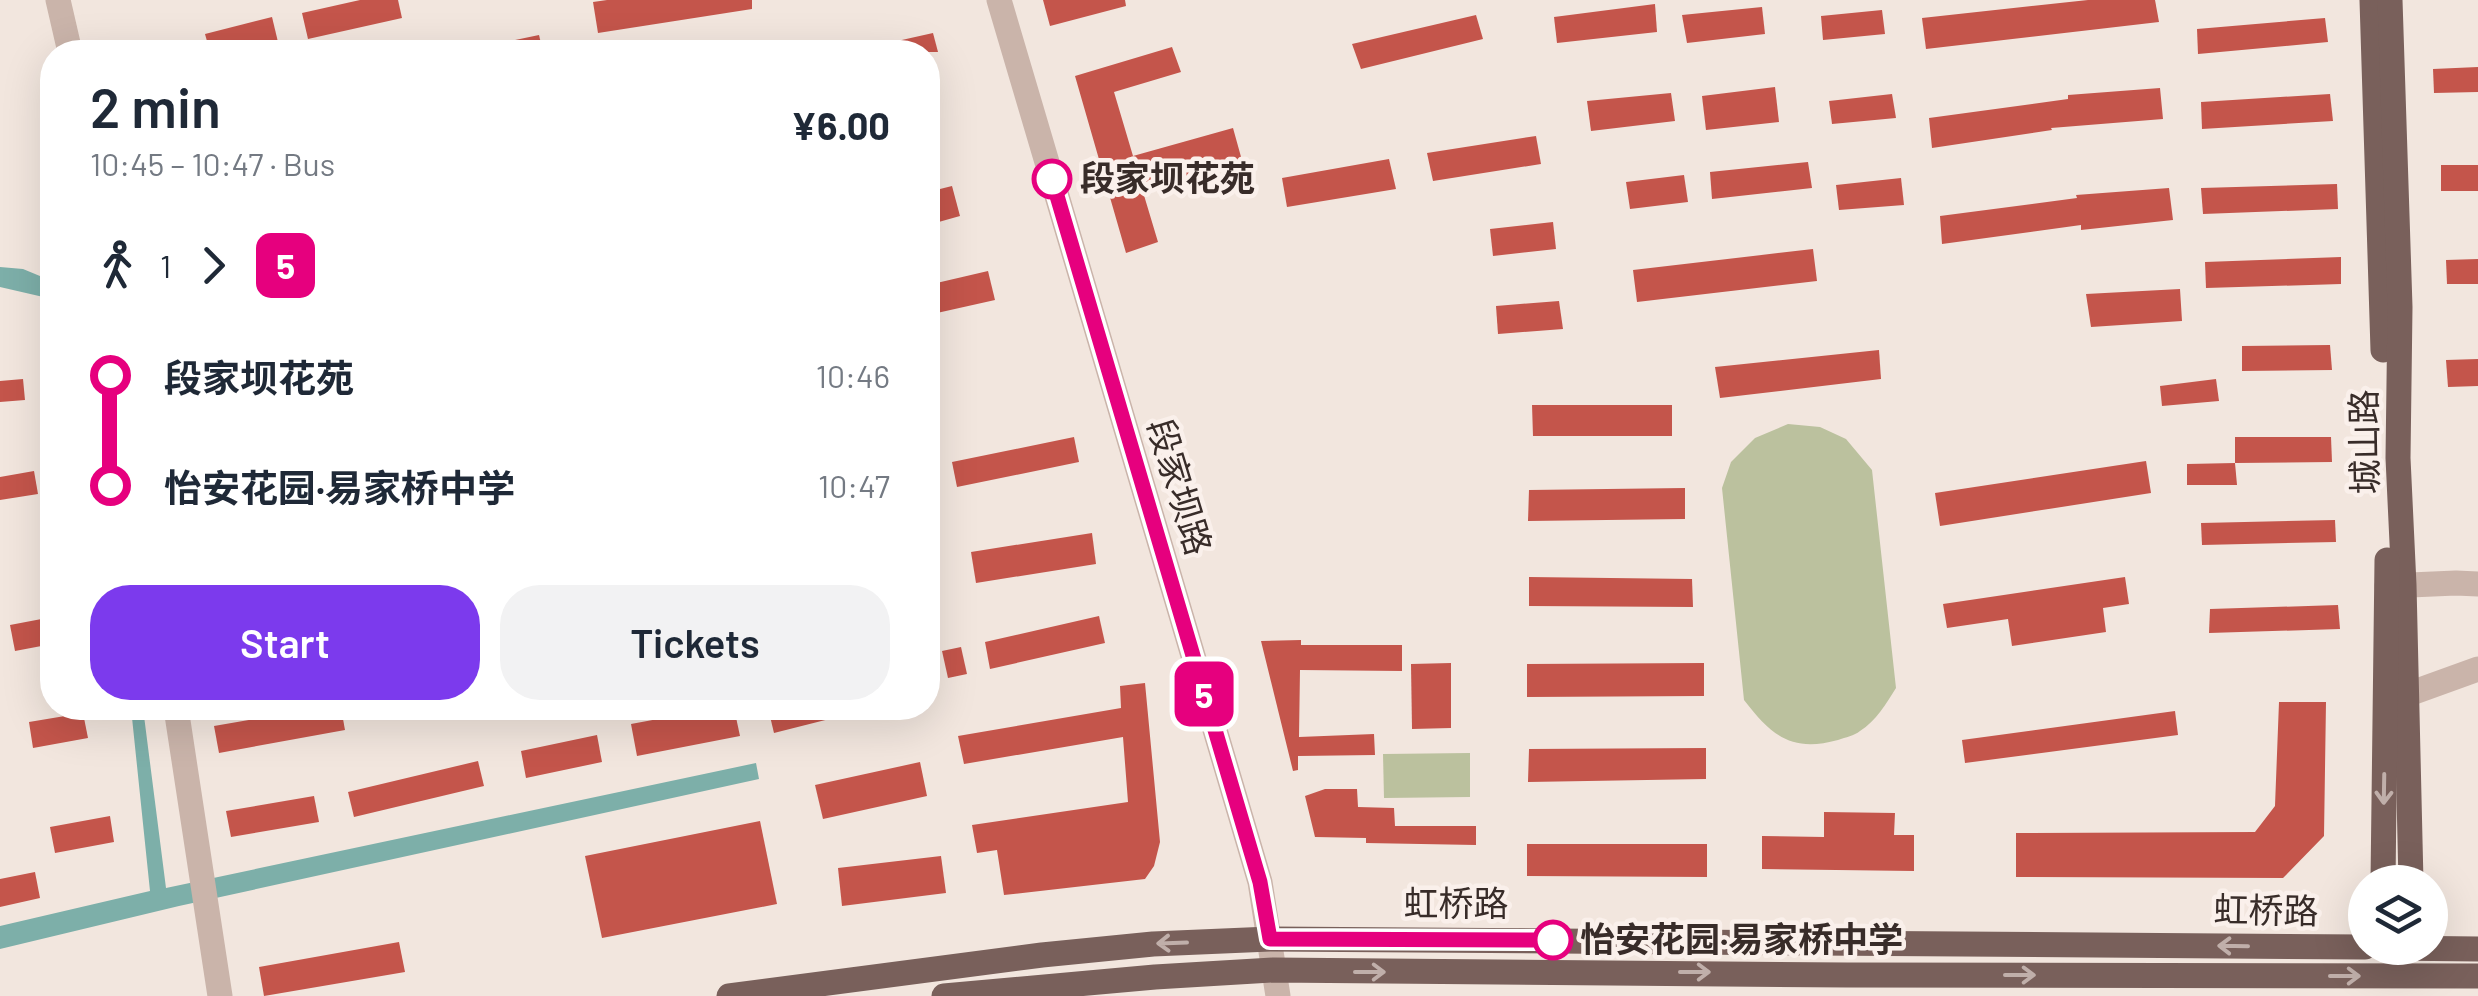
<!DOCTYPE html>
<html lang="en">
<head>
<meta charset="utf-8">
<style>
  body { margin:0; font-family:Barlow,"Noto Sans SC",sans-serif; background:#f2f2f3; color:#1f2937; height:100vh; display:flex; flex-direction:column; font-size:38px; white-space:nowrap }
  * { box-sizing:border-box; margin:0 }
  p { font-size:32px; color:#747a83 }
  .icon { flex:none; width:55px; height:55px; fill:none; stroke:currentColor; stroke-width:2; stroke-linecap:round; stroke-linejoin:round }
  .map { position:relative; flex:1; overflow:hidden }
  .details { position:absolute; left:40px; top:40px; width:900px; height:680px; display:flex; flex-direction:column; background:#fff; border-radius:40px; box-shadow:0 10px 40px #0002 }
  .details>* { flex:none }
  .badge { padding:0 20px; border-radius:15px; font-size:35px; line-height:65px }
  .controls { position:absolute; left:2348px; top:865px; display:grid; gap:20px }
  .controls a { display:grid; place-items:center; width:100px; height:100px; border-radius:50%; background:#fff; box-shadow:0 10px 40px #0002; font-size:50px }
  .map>.badge { position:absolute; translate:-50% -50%; box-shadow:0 0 0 5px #fff }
  .legs { display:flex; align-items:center; gap:15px; height:110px; padding:0 50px; font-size:32px }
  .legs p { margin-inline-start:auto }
  .overview { display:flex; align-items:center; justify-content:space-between; height:170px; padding:0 50px }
  h1 { font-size:55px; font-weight:600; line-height:75px }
  .action { display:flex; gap:20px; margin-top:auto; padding:20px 50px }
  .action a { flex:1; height:115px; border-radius:40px; background:#7c3aed; color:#fff; font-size:40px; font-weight:600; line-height:115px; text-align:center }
  .action a+a { background:#f2f2f3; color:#1f2937 }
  ul { padding:0 50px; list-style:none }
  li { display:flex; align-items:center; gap:35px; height:110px; font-size:38px }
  li i { display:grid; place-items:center; width:15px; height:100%; margin:0 12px; background:currentColor }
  li i::after { content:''; width:25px; height:25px; margin:-12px; border:8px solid; border-radius:50%; background:#fff }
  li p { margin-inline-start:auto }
  li:first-child i { background:linear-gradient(#0000 50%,currentColor 0) }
  li:last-child i { background:linear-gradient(currentColor 50%,#0000 0) }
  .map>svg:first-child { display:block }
  .green { fill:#bbc19e }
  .water { fill:#7dafa9 }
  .building { fill:#c4554b }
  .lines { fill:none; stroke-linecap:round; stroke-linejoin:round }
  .minor { stroke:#cab4aa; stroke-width:25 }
  .major { stroke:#79605b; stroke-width:25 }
  .oneway { stroke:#c0afaa }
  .line-1-casing { stroke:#fff; stroke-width:22 }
  .line-1 { stroke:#e6007e; stroke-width:15 }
  .stop-1-dot { fill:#fff; stroke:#e6007e; stroke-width:5 }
  .labels { text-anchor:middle; stroke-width:9; stroke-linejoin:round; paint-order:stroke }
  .stop-label { font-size:35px; font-weight:bold; fill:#382c29; stroke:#faf0eb; text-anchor:start }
  .street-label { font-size:35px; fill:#382c29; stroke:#faf0eb }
</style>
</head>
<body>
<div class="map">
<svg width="2478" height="996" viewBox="0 0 2478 996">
  <rect width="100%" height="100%" fill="#f2e6de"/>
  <g class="green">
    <path d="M1788 424 1820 427 1846 439 1872 470 1896 688C1886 704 1876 721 1860 731 1854 736 1846 737 1838 740 1791 753 1771 735 1744 700L1722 488 1731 462 1755 438Z"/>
    <polygon points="1470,753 1470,797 1384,798 1383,754"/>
  </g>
  <g class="water">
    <polygon points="0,267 23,269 52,281 52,299 0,287"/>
    <polygon points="131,708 143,708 166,888 756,763 759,779 179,906 0,949 0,926 150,891"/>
  </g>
  <g class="building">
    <polygon points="360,0 398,0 402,18 308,39 302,13"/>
    <polygon points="607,0 752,0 752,9 598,33 593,2"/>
    <polygon points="1043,0 1125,0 1126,6 1050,26"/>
    <polygon points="2088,0 2155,0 2159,22 1926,49 1922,18"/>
    <polygon points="1655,4 1657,32 1557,43 1554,17"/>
    <polygon points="1762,7 1765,34 1687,43 1682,15"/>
    <polygon points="1882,10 1885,34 1823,40 1821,16"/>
    <polygon points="1476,15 1483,39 1361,69 1352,44"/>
    <polygon points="272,17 278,42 236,52 210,52 205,34"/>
    <polygon points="2325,18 2328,42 2198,54 2197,29"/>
    <polygon points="933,33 938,52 875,52 875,46"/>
    <polygon points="539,35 543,52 492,52 491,45"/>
    <polygon points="1172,47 1181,72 1114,92 1133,156 1233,128 1243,164 1143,192 1158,242 1126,253 1075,76"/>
    <polygon points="2478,67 2478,92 2434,93 2433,69"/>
    <polygon points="1775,87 1779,122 1706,130 1702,96"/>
    <polygon points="2160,88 2163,119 2051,128 2052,130 1932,148 1929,118 2068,99 2068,95"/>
    <polygon points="1671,93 1675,121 1591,131 1587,101"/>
    <polygon points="1892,94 1896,118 1832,124 1829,101"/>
    <polygon points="2330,94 2333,121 2202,129 2201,102"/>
    <polygon points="1536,136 1541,164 1433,181 1427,153"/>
    <polygon points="1389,159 1396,189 1287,207 1282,178"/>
    <polygon points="1808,162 1812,188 1712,199 1710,172"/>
    <rect x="2441" y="165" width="37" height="26"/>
    <polygon points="1684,175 1688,202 1630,209 1626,182"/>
    <polygon points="1901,178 1904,205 1839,210 1836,185"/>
    <polygon points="2337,184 2338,209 2203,214 2201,188"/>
    <polygon points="952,186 960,216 928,225 928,192"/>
    <polygon points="2169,188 2173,220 2081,230 2081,225 1942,244 1940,216 2077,198 2076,195"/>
    <polygon points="1553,222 1556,249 1493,256 1490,229"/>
    <polygon points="1813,249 1817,281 1637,302 1633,270"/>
    <polygon points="2341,257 2341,284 2206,288 2205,262"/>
    <polygon points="2478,259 2478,284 2447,284 2446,260"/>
    <polygon points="988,271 995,300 928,315 928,285"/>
    <polygon points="2180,289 2182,321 2091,327 2086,294"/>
    <polygon points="1559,301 1563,329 1498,334 1496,306"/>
    <polygon points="2330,345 2332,370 2242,371 2242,346"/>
    <polygon points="1879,350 1881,379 1720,398 1715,367"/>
    <polygon points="2478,359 2478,386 2448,387 2446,360"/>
    <polygon points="23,379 25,400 0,402 0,381"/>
    <polygon points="2216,379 2219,401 2162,406 2160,386"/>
    <polygon points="1532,405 1672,405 1672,436 1533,436"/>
    <polygon points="1074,437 1079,462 957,487 952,462"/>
    <polygon points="2235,437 2331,437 2332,462 2235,463"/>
    <polygon points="2146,461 2151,493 1940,526 1935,493"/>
    <polygon points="2235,463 2237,485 2187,485 2187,464"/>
    <polygon points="34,471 38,494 0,500 0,477"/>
    <polygon points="1685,488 1685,519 1528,521 1529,490"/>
    <polygon points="2335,520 2336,542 2202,545 2201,523"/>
    <polygon points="1092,533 1096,564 976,583 971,552"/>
    <polygon points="1529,577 1692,579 1693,607 1529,606"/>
    <polygon points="2125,577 2129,604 2103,608 2106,632 2012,646 2008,619 1947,628 1943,604"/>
    <polygon points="2338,605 2340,629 2209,633 2210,609"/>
    <polygon points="1099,616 1105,643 990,669 985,642"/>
    <polygon points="52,617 52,644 15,651 10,625"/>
    <polygon points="1301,640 1301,645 1402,645 1402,671 1300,670 1299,737 1374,734 1375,755 1298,756 1298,770 1293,771 1261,641"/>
    <polygon points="961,647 967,674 948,678 942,651"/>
    <polygon points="1451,663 1451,728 1412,729 1411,664"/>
    <polygon points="1704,663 1704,696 1527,697 1527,664"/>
    <polygon points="1145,683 1160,842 1154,866 1145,879 1004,895 997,850 977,853 972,825 1128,802 1123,737 964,764 958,736 1121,708 1120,686"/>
    <polygon points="2279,702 2326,702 2324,836 2283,878 2016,877 2016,833 2255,832 2275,806"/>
    <polygon points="319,708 341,708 345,730 219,753 214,726"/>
    <polygon points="717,708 734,708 740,736 637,756 631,724"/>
    <polygon points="768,708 852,708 853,713 774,733"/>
    <polygon points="2175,711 2178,735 1965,763 1962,740"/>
    <polygon points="83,713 88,738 33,748 29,722"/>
    <polygon points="597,735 602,762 526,778 521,751"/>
    <polygon points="1706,748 1706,779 1528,782 1529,749"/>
    <polygon points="478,761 484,786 354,817 348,792"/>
    <polygon points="920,762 927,796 823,819 815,785"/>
    <polygon points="1325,789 1357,789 1358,807 1394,808 1395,826 1476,826 1476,845 1366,843 1366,838 1315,837 1305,796"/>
    <polygon points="314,796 319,822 231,837 226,811"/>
    <polygon points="1824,812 1895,813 1894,835 1914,835 1914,871 1762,869 1762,836 1824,837"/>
    <polygon points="110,816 114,842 55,853 50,827"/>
    <polygon points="760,821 777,904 602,938 585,856"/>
    <polygon points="1527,844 1707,844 1707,877 1527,876"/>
    <polygon points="941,856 946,893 842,906 838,868"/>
    <polygon points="35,872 40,898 0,907 0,879"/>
    <polygon points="399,942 405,972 264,996 259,967"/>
  </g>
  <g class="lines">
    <g class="minor">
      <polyline points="58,0 70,52"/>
      <polyline points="999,0 1260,882 1278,996"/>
      <polyline points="2387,586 2456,583 2478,584"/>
      <polyline points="2388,695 2406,695 2478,669"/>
      <polyline points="176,708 220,996"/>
    </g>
    <g class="major">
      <polyline points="2372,0 2383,350"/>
      <polyline points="2390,0 2400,307 2398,458 2404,585 2411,882"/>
      <polyline points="2383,882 2387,560"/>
      <polyline points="2388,948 2478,949"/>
      <polyline points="729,996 1042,955 1153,944 1270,939 2365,947"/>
      <polyline points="944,996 1155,977 1273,970 1847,975 2478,976"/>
    </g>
  </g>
  <defs><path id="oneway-shaft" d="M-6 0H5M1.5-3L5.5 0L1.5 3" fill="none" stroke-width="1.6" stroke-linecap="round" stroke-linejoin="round" transform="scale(2.5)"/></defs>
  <g class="oneway">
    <use href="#oneway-shaft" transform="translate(2384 789) rotate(91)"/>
    <use href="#oneway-shaft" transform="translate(1172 943) rotate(178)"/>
    <use href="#oneway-shaft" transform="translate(2233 946) rotate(-179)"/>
    <use href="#oneway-shaft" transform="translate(1370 972)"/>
    <use href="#oneway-shaft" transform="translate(1695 972)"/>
    <use href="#oneway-shaft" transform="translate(2020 975)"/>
    <use href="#oneway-shaft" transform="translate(2345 976)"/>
  </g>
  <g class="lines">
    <defs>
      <polyline id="line-1" points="1052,179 1260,882 1270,939 1553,940"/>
    </defs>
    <use href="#line-1" class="line-1-casing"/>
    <use href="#line-1" class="line-1"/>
  </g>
  <g class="stop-1-dot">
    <circle cx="1052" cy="179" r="18"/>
    <circle cx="1553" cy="940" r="18"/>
  </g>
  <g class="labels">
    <g class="stop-label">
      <text x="1080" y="191">段家坝花苑</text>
      <text x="1580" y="952">怡安花园·易家桥中学</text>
    </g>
    <g class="street-label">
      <text transform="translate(2365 442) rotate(-91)" y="12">城山路</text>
      <text transform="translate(1179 487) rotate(73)" y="12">段家坝路</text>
      <text x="1456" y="916">虹桥路</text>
      <text transform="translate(2266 911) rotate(1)" y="12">虹桥路</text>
    </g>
  </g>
</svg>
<div class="controls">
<a><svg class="icon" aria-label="layers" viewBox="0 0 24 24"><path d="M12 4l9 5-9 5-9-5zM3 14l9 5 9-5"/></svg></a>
</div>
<b class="badge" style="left:1204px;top:694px;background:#e6007e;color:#fff">5</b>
<section class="details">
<div class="overview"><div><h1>2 min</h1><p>10:45 – 10:47 · Bus</p></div><b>¥6.00</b></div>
<div class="legs"><svg class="icon" aria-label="walk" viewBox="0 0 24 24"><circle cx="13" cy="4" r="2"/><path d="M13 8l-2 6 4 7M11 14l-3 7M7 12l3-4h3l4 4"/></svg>1<svg class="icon" aria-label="forward" viewBox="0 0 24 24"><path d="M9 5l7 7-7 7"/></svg><b class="badge" style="background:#e6007e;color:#fff">5</b></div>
<ul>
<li><i style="color:#e6007e"></i><b>段家坝花苑</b><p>10:46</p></li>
<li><i style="color:#e6007e"></i><b>怡安花园·易家桥中学</b><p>10:47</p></li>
</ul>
<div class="action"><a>Start</a><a>Tickets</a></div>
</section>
</div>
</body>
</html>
